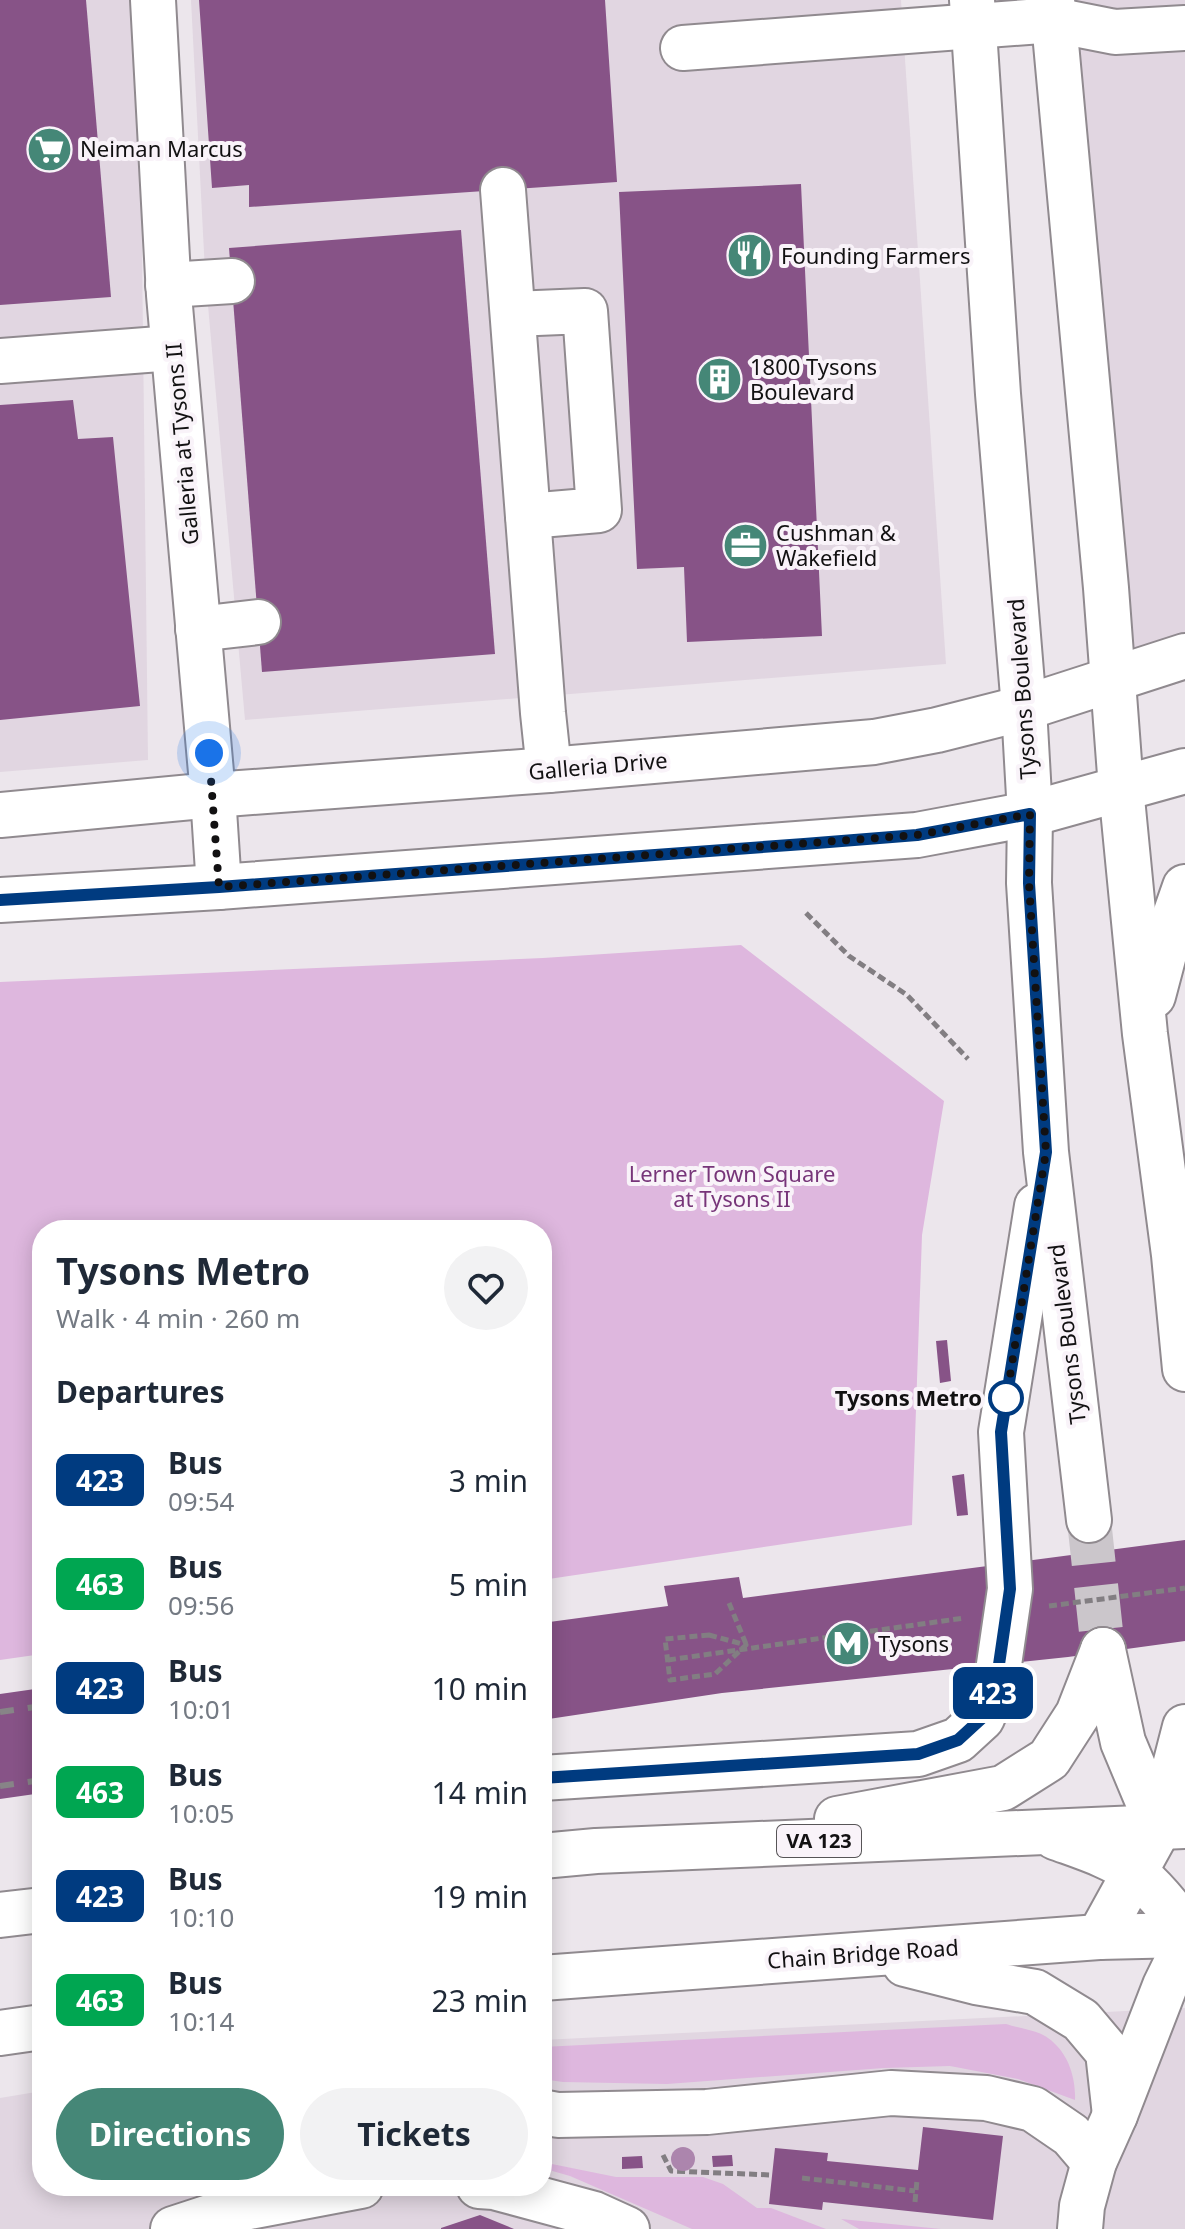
<!DOCTYPE html>
<html lang="en">
<head>
<meta charset="utf-8">
<style>
  body { margin:0; font-family:"Noto Sans",sans-serif; background:#f2f2f3; color:#1f2937; height:100vh; display:flex; flex-direction:column; font-size:30px; white-space:nowrap }
  * { box-sizing:border-box; margin:0 }
  p { font-size:26px; color:#747a83 }
  .icon { flex:none; width:44px; height:44px; fill:none; stroke:currentColor; stroke-width:2; stroke-linecap:round; stroke-linejoin:round }
  .map { position:relative; flex:1; overflow:hidden }
  .panel { position:absolute; left:32px; top:1220px; width:520px; height:976px; display:flex; flex-direction:column; background:#fff; border-radius:32px; box-shadow:0 4px 20px #0003 }
  .panel>* { flex:none }
  .badge { padding:0 16px; border-radius:12px; font-size:28px; line-height:52px }
  .you { position:absolute; width:40px; height:40px; margin:-20px; border:6px solid #fff; border-radius:50%; background:#1a73e8; box-shadow:0 0 0 12px #1a73e833 }
  .map>.badge { position:absolute; translate:-50% -50%; box-shadow:0 0 0 4px #fff }
  h2 { padding:0 24px; font-size:30px; line-height:72px }
  .round { display:grid; place-items:center; flex:none; width:84px; height:84px; border-radius:42px; background:#f2f2f3 }
  .overview { display:flex; align-items:center; justify-content:space-between; height:136px; padding:0 24px }
  h1 { font-size:38px; font-weight:700; line-height:60px }
  .action { display:flex; gap:16px; margin-top:auto; padding:16px 24px }
  .action a { flex:1; height:92px; border-radius:48px; background:#458777; color:#fff; font-size:32px; font-weight:700; line-height:92px; text-align:center }
  .action a+a { background:#f2f2f3; color:#1f2937 }
  ul { padding:0; list-style:none }
  li { display:flex; align-items:center; gap:24px; height:104px; padding:0 24px }
  li div { flex:1 }
  li b { display:block; font-size:30px }
  li em { font-style:normal }
  li .badge { min-width:88px; font-weight:700; text-align:center }
  .map>svg:first-child { display:block }
  .built { fill:#e1d6e1 }
  .green { fill:#deb7de }
  .building { fill:#875387 }
  .lines { fill:none; stroke-linecap:round; stroke-linejoin:round }
  .minor-tunnel { stroke:#cbc6cb; stroke-width:44; stroke-dasharray:44 22; stroke-linecap:butt }
  .minor-casing { stroke:#908a8f; stroke-width:48 }
  .major-casing { stroke:#908a8f; stroke-width:48 }
  .path { stroke:#827e82; stroke-width:5; stroke-dasharray:8 4; stroke-linecap:butt }
  .minor { stroke:#fff; stroke-width:44 }
  .major { stroke:#fff; stroke-width:44 }
  .rail { stroke:#878487; stroke-width:6; stroke-dasharray:14 14; stroke-linecap:butt }
  .tree { fill:#ac85ad }
  .line-casing { stroke:#fff; stroke-width:18 }
  .line { stroke:#003b80; stroke-width:12 }
  .walk { stroke:#121112; stroke-width:8; stroke-dasharray:0 14.4 }
  .stop-dot { fill:#fff; stroke:#003b80; stroke-width:4 }
  .labels { text-anchor:middle; stroke-width:8; stroke-linejoin:round; paint-order:stroke }
  .shield { fill:#f9f3f9; stroke:#575557; stroke-width:2 }
  .shield-label { font-size:20px; font-weight:bold; fill:#121112 }
  .poi-label { font-size:22px; fill:#121112; stroke:#f9f3f9; text-anchor:start }
  .street-label { font-size:22px; fill:#121112; stroke:#f9f3f9 }
  .park-label { font-size:22px; fill:#773579; stroke:#f9f3f9 }
  .stop-label { font-size:22px; font-weight:bold; fill:#121112; stroke:#f9f3f9; text-anchor:end }
</style>
</head>
<body>
<div class="map">
<svg width="1185" height="2229" viewBox="0 0 1185 2229">
  <rect width="100%" height="100%" fill="#ece6ec"/>
  <g class="built">
    <polygon points="0,0 135,0 140,82 148,760 0,772"/>
    <polygon points="191,0 901,0 946,664 245,720 205,272"/>
    <polygon points="1047,0 1185,0 1185,656 1113,678"/>
    <polygon points="1185,2008 1185,2229 0,2229 0,2098 42,2091 42,2186 542,2186 542,2040"/>
  </g>
  <g class="green">
    <polygon points="741,945 944,1101 922,1235 912,1525 542,1580 542,1230 42,1230 42,1654 0,1660 0,982 543,958"/>
    <path d="M1006 2024C1018 2028 1038 2030 1048 2038 1068 2052 1076 2077 1075 2100L1018 2079 950 2066 884 2068 667 2084 563 2082 542 2079V2047Z"/>
    <polygon points="542,2162 616,2177 703,2177 723,2184 757,2208 771,2208 826,2229 692,2229 570,2176 542,2168"/>
    <polygon points="841,2219 941,2229 859,2229"/>
  </g>
  <g class="building">
    <polygon points="0,0 86,0 111,297 0,305"/>
    <polygon points="199,0 605,0 617,182 249,207 249,185 212,188"/>
    <polygon points="801,184 822,636 687,642 684,567 637,569 619,192"/>
    <polygon points="461,230 495,654 262,672 229,248"/>
    <polygon points="73,400 78,439 113,437 140,706 0,720 0,405"/>
    <polygon points="947,1340 951,1381 940,1383 936,1341"/>
    <polygon points="964,1474 968,1515 957,1516 952,1476"/>
    <polygon points="1185,1540 1185,1641 1068,1657 722,1693 542,1720 542,1623 668,1606 664,1586 739,1577 743,1598"/>
    <polygon points="42,1688 42,1793 0,1799 0,1694"/>
    <polygon points="923,2127 1003,2136 993,2220 823,2202 822,2210 769,2204 775,2148 828,2153 827,2161 918,2170"/>
    <polygon points="732,2155 733,2166 713,2167 712,2156"/>
    <polygon points="642,2156 643,2168 622,2169 622,2157"/>
    <polygon points="480,2215 514,2229 441,2229 441,2228"/>
  </g>
  <g class="lines">
    <polyline class="minor-tunnel" points="1089,1520 1103,1650"/>
    <defs>
      <g id="minor">
        <polyline points="153,0 169,295 213,795 219,887"/>
        <polyline points="972,0 998,394 1024,708 1030,814 1029,883 1046,1152 1089,1520"/>
        <polyline points="1052,0 1106,588 1121,788 1145,1034 1174,1255 1185,1369"/>
        <polyline points="683,48 1054,20 1115,32 1185,28"/>
        <polyline points="503,190 543,713 549,770"/>
        <polyline points="168,285 232,281"/>
        <polyline points="513,314 585,311 599,510 528,516"/>
        <polyline points="0,361 173,348"/>
        <polyline points="198,629 258,622"/>
        <polyline points="0,815 213,795 549,770 874,742 937,730 1024,708 1185,656"/>
        <polyline points="0,900 219,887 917,835 1030,814 1185,771"/>
        <polyline points="1153,996 1172,924 1185,887"/>
        <polyline points="1103,1650 1123,1742 1159,1828"/>
        <polyline points="542,1778 918,1754 958,1740 982,1718 996,1685 1010,1589 1001,1432 1037,1206"/>
        <polyline points="1099,1937 1159,1828 1185,1727"/>
        <polyline points="542,2112 558,2115 707,2112 891,2093 986,2098 1033,2109 1071,2135 1094,2162"/>
        <polyline points="479,2186 494,2187 594,2214 627,2229"/>
        <polyline points="173,2229 228,2211 361,2186"/>
        <polyline points="1080,2229 1082,2206 1094,2162 1115,2115 1165,1986 1185,1945"/>
      </g>
      <g id="major">
        <polyline points="837,1819 1003,1788 1049,1759 1078,1714 1103,1650"/>
        <path d="M1055 1837C1082 1847 1112 1856 1135 1873 1154 1888 1170 1909 1185 1928"/>
        <polyline points="542,1856 596,1851 1185,1826"/>
        <polyline points="0,1915 42,1910"/>
        <polyline points="905,1964 976,1982 1035,1992 1081,2020 1108,2052 1115,2115"/>
        <polyline points="542,1978 1099,1937 1185,1935"/>
        <polyline points="0,2033 42,2027"/>
      </g>
    </defs>
    <use href="#minor" class="minor-casing"/>
    <use href="#major" class="major-casing"/>
    <g class="path">
      <polyline points="806,913 849,956 907,995 968,1059"/>
      <polyline points="729,1603 746,1644"/>
      <polyline points="1049,1606 1185,1588"/>
      <polygon points="709,1635 746,1645 715,1674 670,1680 665,1639"/>
      <polyline points="668,1660 964,1618"/>
      <polyline points="663,2155 671,2171 772,2175"/>
      <polyline points="802,2178 915,2191"/>
      <polyline points="915,2202 917,2180"/>
    </g>
    <use href="#minor" class="minor"/>
    <use href="#major" class="major"/>
    <g class="rail">
      <polyline points="0,1712 42,1706"/>
      <polyline points="0,1786 42,1780"/>
    </g>
  </g>
  <circle class="tree" cx="683" cy="2159" r="12"/>
  <g class="lines">
    <defs>
      <polyline id="line" points="0,900 219,887 804,844 917,835 1030,814 1029,883 1046,1152 1001,1432 1010,1589 996,1685 982,1718 958,1740 918,1754 542,1778"/>
    </defs>
    <use href="#line" class="line-casing"/>
    <use href="#line" class="line"/>
    <polyline class="walk" points="209,753 219,887 917,835 1030,814 1029,883 1046,1152 1006,1401 1006,1398"/>
  </g>
  <defs>
    <symbol id="supermarket-disc" viewBox="-11 -11 22 22"><circle r="9.5" fill="#458777" stroke="#f9f3f9"/><path d="M-6-5.5h2.5l.6 2H6L4.5 2H-2.5L-4.4-4H-6ZM-1.5 3.2a1.3 1.3 0 1 0 .1 0ZM3 3.2a1.3 1.3 0 1 0 .1 0Z" fill="#fff"/></symbol>
    <symbol id="restaurant-disc" viewBox="-11 -11 22 22"><circle r="9.5" fill="#458777" stroke="#f9f3f9"/><path d="M-5-6h1v4h1v-4h1v4h1v-4h1v5L-1.5 .5V6h-2V.5L-5-1ZM5-6V6H3V1.5H1.5Q1.5-4 5-6Z" fill="#fff"/></symbol>
    <symbol id="building-disc" viewBox="-11 -11 22 22"><circle r="9.5" fill="#458777" stroke="#f9f3f9"/><path d="M-4-6H4V6H1V3H-1V6H-4ZM-2.5-4.3h1.7v1.8h-1.7ZM.8-4.3h1.7v1.8H.8ZM-2.5-1h1.7V.8h-1.7ZM.8-1h1.7V.8H.8Z" fill="#fff"/></symbol>
    <symbol id="office-disc" viewBox="-11 -11 22 22"><circle r="9.5" fill="#458777" stroke="#f9f3f9"/><path d="M-6-3h4V-5.5h4V-3h4V5H-6ZM-1-4.5V-3h2v-1.5ZM-6 0V1H6V0Z" fill="#fff"/></symbol>
    <symbol id="metro-disc" viewBox="-11 -11 22 22"><circle r="9.5" fill="#458777" stroke="#f9f3f9"/><path d="M-5.5 5V-5H-3L0 0L3-5H5.5V5H3V-.5L0 4L-3-.5V5Z" fill="#fff"/></symbol>
  </defs>
  <g fill-rule="evenodd">
    <use href="#supermarket-disc" x="24" y="124" width="51" height="51"/>
    <use href="#restaurant-disc" x="724" y="230" width="51" height="51"/>
    <use href="#building-disc" x="694" y="354" width="51" height="51"/>
    <use href="#office-disc" x="720" y="520" width="51" height="51"/>
    <use href="#metro-disc" x="822" y="1618" width="51" height="51"/>
  </g>
  <circle class="stop-dot" cx="1006" cy="1398" r="16"/>
  <g class="labels">
    <rect class="shield" x="777" y="1825" width="84" height="32" rx="6"/>
    <g class="shield-label">
      <text x="819" y="1848">VA 123</text>
    </g>
    <g class="poi-label">
      <text x="80" y="157">Neiman Marcus</text>
      <text x="781" y="264">Founding Farmers</text>
      <text x="750" y="375">1800 Tysons<tspan x="750" dy="25">Boulevard</tspan></text>
      <text x="776" y="541">Cushman &amp;<tspan x="776" dy="25">Wakefield</tspan></text>
      <text x="878" y="1652">Tysons</text>
    </g>
    <g class="street-label">
      <text transform="translate(182 444) rotate(-95)" y="8">Galleria at Tysons II</text>
      <text transform="translate(1022 689) rotate(-94)" y="8">Tysons Boulevard</text>
      <text transform="translate(598 766) rotate(-5)" y="8">Galleria Drive</text>
      <text transform="translate(1067 1334) rotate(-97)" y="8">Tysons Boulevard</text>
      <text transform="translate(863 1954) rotate(-4)" y="8">Chain Bridge Road</text>
    </g>
    <g class="park-label">
      <text x="732" y="1182">Lerner Town Square<tspan x="732" dy="25">at Tysons II</tspan></text>
    </g>
    <g class="stop-label">
      <text x="982" y="1406">Tysons Metro</text>
    </g>
  </g>
</svg>
<div class="you" style="left:209px;top:753px"></div>
<b class="badge" style="left:993px;top:1693px;background:#003b80;color:#fff">423</b>
<section class="panel">
<div class="overview"><div><h1>Tysons Metro</h1><p>Walk · 4 min · 260 m</p></div><a class="round"><svg class="icon" aria-label="heart" viewBox="0 0 24 24"><path d="M12 20l-8-8c-3-5 5-10 8-4 3-6 11-1 8 4z"/></svg></a></div>
<h2>Departures</h2>
<ul>
<li><span class="badge" style="background:#003b80;color:#fff">423</span><div><b>Bus</b><p>09:54</p></div><em>3 min</em></li>
<li><span class="badge" style="background:#00a651;color:#fff">463</span><div><b>Bus</b><p>09:56</p></div><em>5 min</em></li>
<li><span class="badge" style="background:#003b80;color:#fff">423</span><div><b>Bus</b><p>10:01</p></div><em>10 min</em></li>
<li><span class="badge" style="background:#00a651;color:#fff">463</span><div><b>Bus</b><p>10:05</p></div><em>14 min</em></li>
<li><span class="badge" style="background:#003b80;color:#fff">423</span><div><b>Bus</b><p>10:10</p></div><em>19 min</em></li>
<li><span class="badge" style="background:#00a651;color:#fff">463</span><div><b>Bus</b><p>10:14</p></div><em>23 min</em></li>
</ul>
<div class="action"><a>Directions</a><a>Tickets</a></div>
</section>
</div>
</body>
</html>
